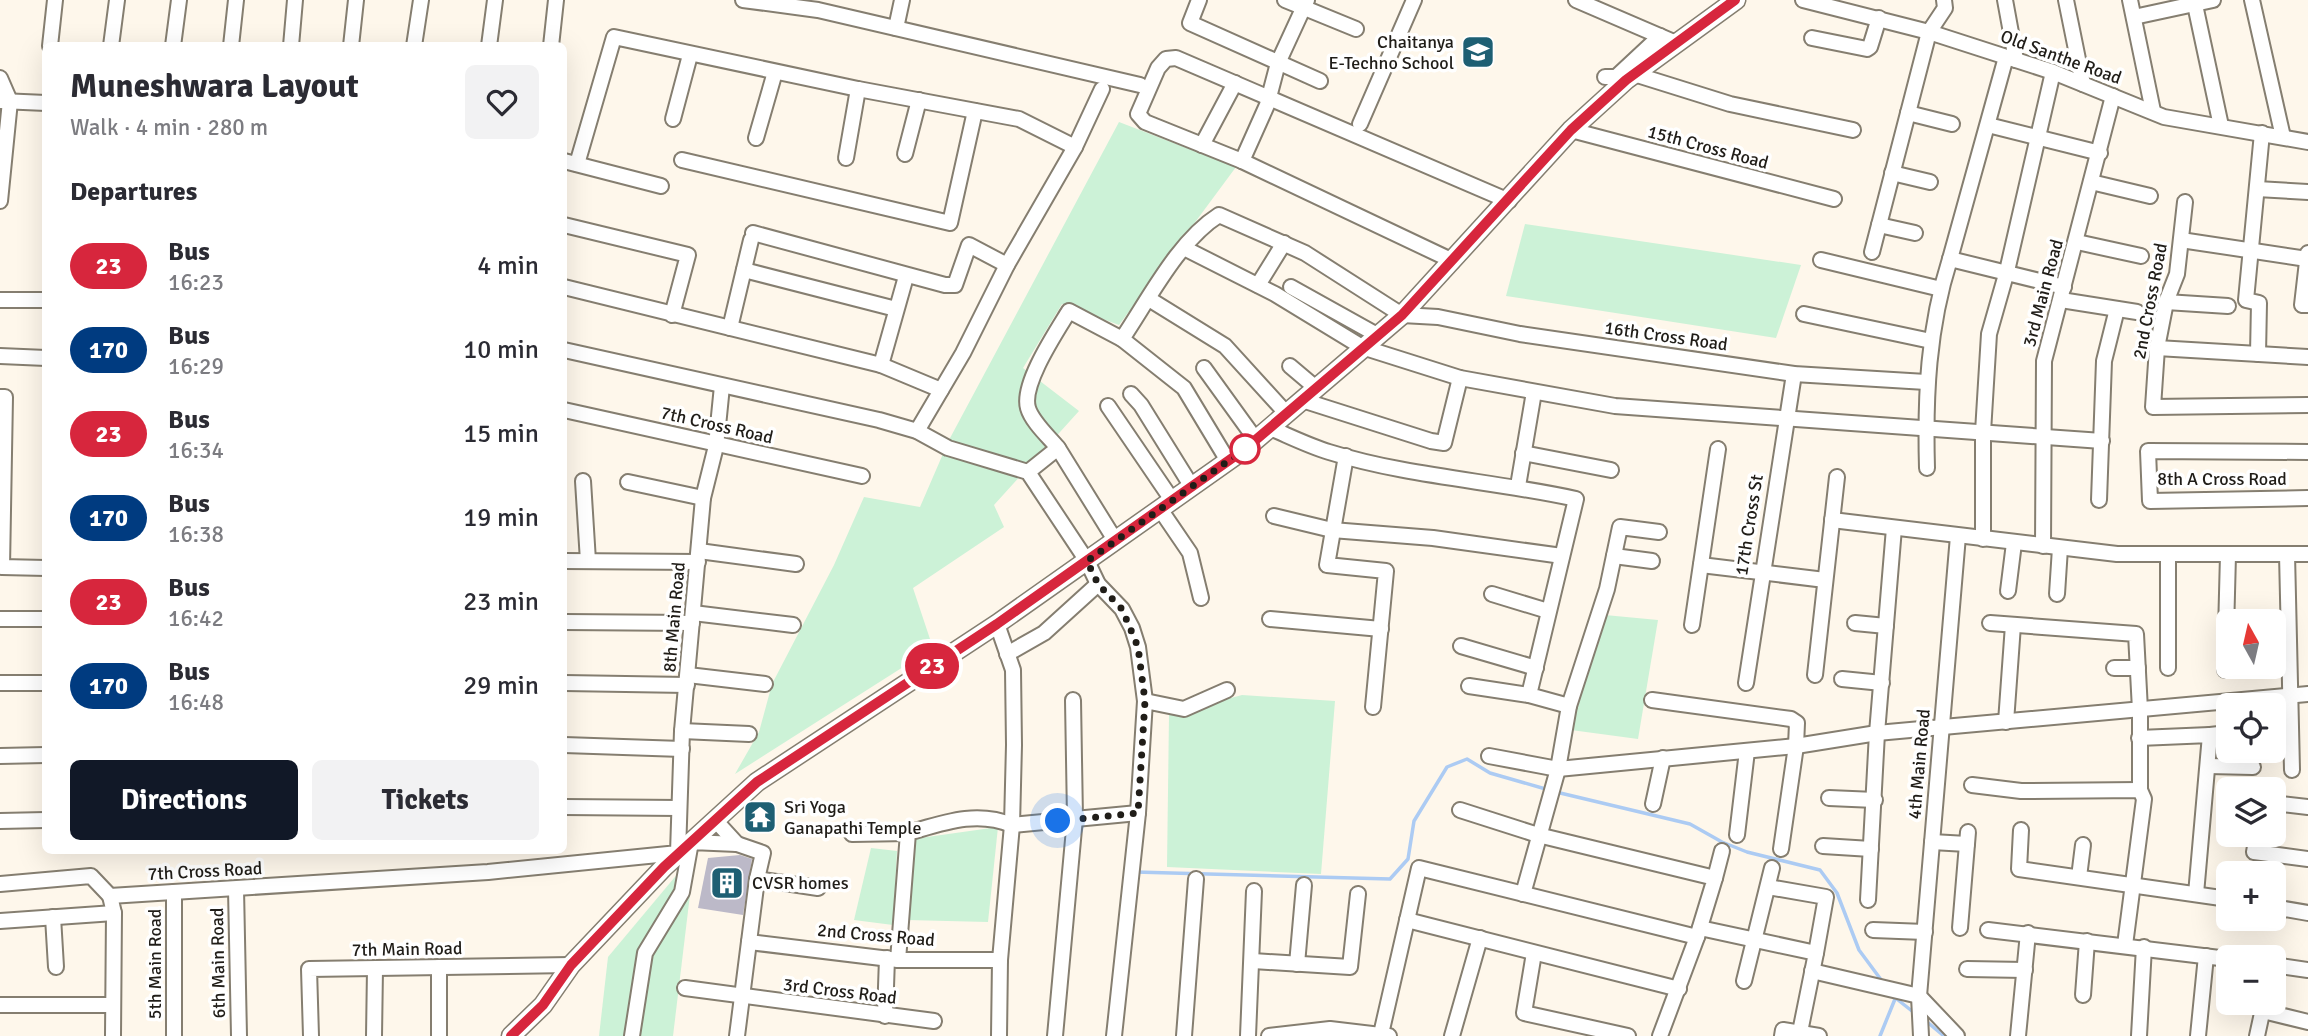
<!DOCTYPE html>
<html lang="en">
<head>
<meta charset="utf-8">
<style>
  body { margin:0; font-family:Signika,sans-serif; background:#f2f2f3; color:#2b2b33; height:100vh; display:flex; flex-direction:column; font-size:26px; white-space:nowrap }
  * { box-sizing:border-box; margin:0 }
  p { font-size:23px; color:#7c7c81 }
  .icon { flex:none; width:38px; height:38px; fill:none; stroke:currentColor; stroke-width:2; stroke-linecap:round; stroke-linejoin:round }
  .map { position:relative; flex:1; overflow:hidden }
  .side { position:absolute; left:42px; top:42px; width:525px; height:812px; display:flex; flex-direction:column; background:#fff; border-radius:10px; box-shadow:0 7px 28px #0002 }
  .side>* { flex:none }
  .badge { padding:0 14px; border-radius:23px; font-size:24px; line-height:46px }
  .needle { width:46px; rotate:352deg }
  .controls { position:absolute; left:2216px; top:609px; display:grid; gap:14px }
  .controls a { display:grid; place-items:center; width:70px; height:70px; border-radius:10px; background:#fff; box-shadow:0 7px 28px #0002; font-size:35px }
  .you { position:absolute; width:35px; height:35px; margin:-18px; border:5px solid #fff; border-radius:50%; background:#1a73e8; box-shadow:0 0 0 10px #1a73e833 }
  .map>.badge { position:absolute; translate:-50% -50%; box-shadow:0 0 0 4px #fff }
  h2 { padding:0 28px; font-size:26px; line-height:63px }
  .round { display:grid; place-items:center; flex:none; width:74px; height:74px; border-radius:10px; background:#f2f2f3 }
  .head { display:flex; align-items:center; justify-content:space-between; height:119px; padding:0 28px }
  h1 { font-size:33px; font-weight:700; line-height:52px }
  .primary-button { display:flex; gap:14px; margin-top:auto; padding:14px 28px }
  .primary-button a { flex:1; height:80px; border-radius:10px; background:#111827; color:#fff; font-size:28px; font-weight:700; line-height:80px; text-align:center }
  .primary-button a+a { background:#f2f2f3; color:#2b2b33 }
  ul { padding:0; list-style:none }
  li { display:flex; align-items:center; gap:21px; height:84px; padding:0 28px }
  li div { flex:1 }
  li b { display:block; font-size:26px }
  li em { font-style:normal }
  li .badge { min-width:77px; font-weight:700; text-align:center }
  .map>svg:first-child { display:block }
  .green { fill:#ccf2d7 }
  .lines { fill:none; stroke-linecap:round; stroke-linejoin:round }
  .stream { stroke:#accbf3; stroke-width:3.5 }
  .building { fill:#bcb9c8 }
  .minor-casing { stroke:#857e70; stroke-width:18 }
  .major-casing { stroke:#857e70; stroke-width:21 }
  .minor { stroke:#fff; stroke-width:14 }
  .major { stroke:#fff; stroke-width:18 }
  .line-casing { stroke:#fff; stroke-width:16 }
  .line { stroke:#d7263d; stroke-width:10 }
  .walk { stroke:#201d18; stroke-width:7; stroke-dasharray:0 12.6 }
  .stop-dot { fill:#fff; stroke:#d7263d; stroke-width:3.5 }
  .labels { text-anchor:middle; stroke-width:7; stroke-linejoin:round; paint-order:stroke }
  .poi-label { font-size:18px; fill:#201d18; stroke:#fff; text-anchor:start }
  .street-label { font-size:18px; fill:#201d18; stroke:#fff }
</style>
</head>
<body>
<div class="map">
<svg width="2308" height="1036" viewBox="0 0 2308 1036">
  <rect width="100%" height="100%" fill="#fef7eb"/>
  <g class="green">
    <polygon points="1119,122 1236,167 1119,325 1062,304 1023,368 1079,411 994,505 1004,527 913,588 933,648 735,774 759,732 772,684 834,565 864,497 920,507 949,440"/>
    <polygon points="1525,224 1801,265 1776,338 1506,296"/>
    <polygon points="1605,615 1658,620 1638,739 1571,730"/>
    <polygon points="1242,695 1335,701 1321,874 1167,867 1169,715"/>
    <polygon points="998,827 988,922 907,920 913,839"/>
    <polygon points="871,848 897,851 893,925 854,920"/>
    <polygon points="695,853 673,1036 599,1036 608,957"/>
  </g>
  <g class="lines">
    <g class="stream">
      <polyline points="1556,792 1690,824 1722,842 1747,852 1820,870 1837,893 1859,950 1882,981"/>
      <polyline points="1135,872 1390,879 1408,859 1414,821 1447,767 1467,759 1490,773 1549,790"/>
      <polyline points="1893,996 1917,1015"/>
      <polyline points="1926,1021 1944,1036"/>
      <polyline points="1880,1036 1895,999"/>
    </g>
  </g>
  <polygon class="building" points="740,855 752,859 743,915 698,908 708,858"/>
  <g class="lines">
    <defs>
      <g id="minor">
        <polyline points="743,0 818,10 1140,85"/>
        <polyline points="1199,0 1190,23 1320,81"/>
        <polyline points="1285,0 1356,29"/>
        <polyline points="1576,0 1676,43"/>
        <polyline points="1803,0 1929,32 2053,72 2164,117 2308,142"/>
        <polyline points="2005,0 2016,60"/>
        <polyline points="2066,0 2083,84"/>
        <polyline points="2130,0 2153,111"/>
        <polyline points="2194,0 2221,126"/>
        <polyline points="2252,0 2283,137"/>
        <polyline points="2134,17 2213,0"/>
        <polyline points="896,28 902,0"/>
        <polyline points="1812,38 1867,49 1870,47 1879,18"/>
        <polyline points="50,46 55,0"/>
        <polyline points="111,46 117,0"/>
        <polyline points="173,46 179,0"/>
        <polyline points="231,46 236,0"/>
        <polyline points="291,46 295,0"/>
        <polyline points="351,46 356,0"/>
        <polyline points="414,46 421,0"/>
        <polyline points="489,46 495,0"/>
        <polyline points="551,46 556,0"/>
        <polyline points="2006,57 1950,259 2064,287"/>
        <polyline points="1634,74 1730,104 1853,130"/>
        <polyline points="1605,77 1616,77 1660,36"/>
        <polyline points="0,78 10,101 0,201"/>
        <polyline points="1,101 46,103"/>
        <polyline points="1908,113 1952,124"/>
        <polyline points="673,119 690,55"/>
        <polyline points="1360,124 1414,0"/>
        <polyline points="1988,125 2100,153"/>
        <polyline points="1571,130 1834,199"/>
        <polyline points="756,138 775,72"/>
        <polyline points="1202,145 1235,83"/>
        <polyline points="905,154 919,100"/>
        <polyline points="846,158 858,89"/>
        <polyline points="682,160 950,223 975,111"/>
        <polyline points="564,161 661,186"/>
        <polyline points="1242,161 1267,105 1278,63 1307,0"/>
        <polyline points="577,164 614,37 858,89 1019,119 1075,147"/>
        <polyline points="1892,173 1930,182"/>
        <polyline points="2091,182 2150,196"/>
        <polyline points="2257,189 2308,192"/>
        <polyline points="2185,202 2177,274 2166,302 2157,348 2153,407 2308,405"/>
        <polyline points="564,225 688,255 672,315"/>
        <polyline points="1879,225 1915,233"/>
        <polyline points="753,233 945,285 955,285 969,245 1007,265"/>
        <polyline points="2181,240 2307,259"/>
        <polyline points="2077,242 2141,256"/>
        <polyline points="1184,248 1275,294 1362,347 1460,378 1615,406 2102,441"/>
        <polyline points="1872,252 1929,32 1945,8 1944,0"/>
        <polyline points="2308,253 2302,305 2308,305"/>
        <polyline points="1821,260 1941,289"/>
        <polyline points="1453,261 1242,161 1145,122 1138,114 1158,68 1166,59 1176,58 1509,201"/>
        <polyline points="744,270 896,309"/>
        <polyline points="1258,285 1284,243"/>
        <polyline points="564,287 881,365 941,390"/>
        <polyline points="1291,287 1379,336"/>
        <polyline points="1149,299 1225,346 1286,413"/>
        <polyline points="0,300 46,300"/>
        <polyline points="2061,300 2137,312"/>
        <polyline points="2166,302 2228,306"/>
        <polyline points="1804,314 1931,341"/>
        <polyline points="730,328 751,240"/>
        <polyline points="1122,339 1184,388 1228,461"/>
        <polyline points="2157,348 2308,357"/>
        <polyline points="564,350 879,420 917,431 948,448 1028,472 1087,561 1098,584 1122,609 1132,628 1138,647 1145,701"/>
        <polyline points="2258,354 2259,303 2246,300 2262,133"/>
        <polyline points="0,356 46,358"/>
        <polyline points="881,365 905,280"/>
        <polyline points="1290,366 1316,388"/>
        <polyline points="1204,368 1256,440"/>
        <polyline points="1131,394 1141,405 1192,487"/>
        <polyline points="0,397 5,397 2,567 46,568"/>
        <polyline points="1302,400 1431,441 1444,443 1460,378"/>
        <polyline points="1108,406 1172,500"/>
        <polyline points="564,410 862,476"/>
        <path d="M1270 428C1289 436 1309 446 1329 452 1409 477 1495 481 1576 499L1529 695 1569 706"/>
        <polyline points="917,431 963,353 1007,265 1075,147 1102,89"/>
        <polyline points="1058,448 1115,540"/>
        <polyline points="2308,452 2148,451 2150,501 2308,498"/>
        <polyline points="1523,453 1611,470"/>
        <polyline points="1346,456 1327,565 1386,571 1373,707"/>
        <path d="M1927 468C1925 396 1928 328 1950 259"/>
        <path d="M1028 472 1058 448C1049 437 1032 422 1028 408 1021 384 1057 331 1069 311L1122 339C1149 299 1178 241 1219 215L1305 253 1402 315 1438 317 1520 334 1794 374 1926 382"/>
        <polyline points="583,481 588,561"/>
        <polyline points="628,482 703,498"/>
        <polyline points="1518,486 1534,392"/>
        <polyline points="2099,500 2104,361 2117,309"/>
        <polyline points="1160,509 1190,553 1201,598"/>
        <polyline points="1274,516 1332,530 1433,538 1562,556"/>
        <polyline points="1832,520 2117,554 2308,554"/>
        <polyline points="1983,539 1983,432 1989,334 2007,271 2053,72"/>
        <polyline points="2043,546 2044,361 2113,96"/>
        <polyline points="699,551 796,564"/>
        <polyline points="2287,554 2292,770"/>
        <polyline points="1614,556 1652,561"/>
        <polyline points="564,561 698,562"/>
        <polyline points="1701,565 1825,580"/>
        <polyline points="2008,591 2014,543"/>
        <polyline points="1492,594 1548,611"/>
        <polyline points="2057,594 2060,548"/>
        <polyline points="693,613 793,625"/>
        <polyline points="0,619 46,619"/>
        <polyline points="1270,619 1381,629"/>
        <polyline points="564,622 692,623"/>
        <polyline points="1855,623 1886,626"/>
        <polyline points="1990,623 2136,634 2140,710 2140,790"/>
        <polyline points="997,624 1013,670 1014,745 1012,825 1000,960 999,1036"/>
        <polyline points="1692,625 1718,449"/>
        <polyline points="1461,646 1536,668"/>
        <polyline points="1007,654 1044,633 1098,584"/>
        <polyline points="2114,668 2138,668"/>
        <polyline points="2168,668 2168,556"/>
        <polyline points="2225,670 2228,555"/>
        <polyline points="688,675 765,684"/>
        <polyline points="1815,675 1837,477"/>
        <polyline points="1842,679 1882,683"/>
        <polyline points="0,683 46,683"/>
        <polyline points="564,683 687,685"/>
        <polyline points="1746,683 1794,374"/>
        <polyline points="1469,686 1529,695"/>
        <polyline points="1652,700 1791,719 1797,723 1796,746 1781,849"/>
        <polyline points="2006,722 2013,625"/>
        <polyline points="682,731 749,734"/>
        <polyline points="2210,735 2228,733"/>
        <polyline points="2139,738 2210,735 2196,894"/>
        <polyline points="564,745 682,749"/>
        <polyline points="0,756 46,755"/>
        <polyline points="1489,756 1558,769 1796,746 1877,733 2308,694"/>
        <polyline points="2208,766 2253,767"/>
        <polyline points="1972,785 2021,791 2140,790 2144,799 2125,945"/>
        <polyline points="1829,798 1875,800"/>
        <polyline points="2273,803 2308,807"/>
        <polyline points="1653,804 1663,758"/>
        <polyline points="564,807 679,808"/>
        <polyline points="1460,810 1538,835 1715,878 1697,937 1660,1036"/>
        <polyline points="715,820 737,844"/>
        <polyline points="0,821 46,820"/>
        <polyline points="2021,830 2019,869 2228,899"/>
        <polyline points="852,834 908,833"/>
        <polyline points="1737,835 1747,751"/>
        <polyline points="2257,835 2254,852 2308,859"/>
        <polyline points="1932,842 1967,844"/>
        <polyline points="1823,846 1871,849"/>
        <polyline points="2079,877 2083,845"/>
        <polyline points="1715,878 1722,851"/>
        <polyline points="757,879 818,888"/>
        <polyline points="0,884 91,876 110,896"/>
        <polyline points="1768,887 1826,897 1816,953"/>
        <polyline points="236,889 239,1036"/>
        <polyline points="174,892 174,1036"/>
        <polyline points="1523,894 1558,769 1569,706 1607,589 1620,527 1659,532"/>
        <polyline points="1868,900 1877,733 1894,528"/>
        <polyline points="2273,907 2308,913"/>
        <polyline points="53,917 56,967"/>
        <polyline points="1407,920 1679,989"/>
        <polyline points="0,921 114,913"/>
        <polyline points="1700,928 1816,953 1800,1032"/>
        <polyline points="1960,928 1968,832"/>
        <polyline points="1873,930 1925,932"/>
        <polyline points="1988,930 2228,959"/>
        <polyline points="749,942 898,960 1000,960"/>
        <polyline points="1534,953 1524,1013 1628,1036"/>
        <path d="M898 960 908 833C943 823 976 810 1012 825L1138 813"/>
        <polyline points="1253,961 1350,967 1358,894"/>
        <polyline points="1297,964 1304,885"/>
        <polyline points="2273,965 2308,970"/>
        <polyline points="1967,969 2025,970"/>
        <polyline points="1812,971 1919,996"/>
        <polyline points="1744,981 1772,868"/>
        <polyline points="685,988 934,1021"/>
        <polyline points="2083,995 2087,941"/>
        <polyline points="1919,996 1957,1036"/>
        <polyline points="0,1005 113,1005"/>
        <polyline points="2263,1011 2308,1022"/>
        <polyline points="885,1016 887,958"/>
        <polyline points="1381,1034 1419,868 1697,937"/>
        <polyline points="113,1036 114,913 110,896 488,872 678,853 682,731 703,498 716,446 722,386"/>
        <polyline points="311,1036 309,969 571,965"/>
        <polyline points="374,1036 375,969"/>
        <polyline points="439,1036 439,967"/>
        <polyline points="632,1036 645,953 682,892 691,842 737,844 763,853 757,879 737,1036"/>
        <polyline points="1055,1036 1075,818 1073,700"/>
        <polyline points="1114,1036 1138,813 1145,701 1184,709 1227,690"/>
        <polyline points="1184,1036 1196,879"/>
        <polyline points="1248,1036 1254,891"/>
        <polyline points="1269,1036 1330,1029 1389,1036"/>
        <polyline points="1452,1036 1480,938"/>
        <polyline points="1782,1036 1783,1030 1819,1036"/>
        <polyline points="1921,1036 1919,996 1958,536"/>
        <polyline points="2018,1036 2028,933"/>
        <polyline points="2139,1036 2144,947"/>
        <polyline points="2198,1036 2206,956"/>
        <polyline points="2257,1036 2264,1004"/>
      </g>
      <polyline id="major" points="511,1036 543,1005 571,965 664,867 757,782 997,624 1245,449 1402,315 1571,130 1626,80 1736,0"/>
    </defs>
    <use href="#minor" class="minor-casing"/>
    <use href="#major" class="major-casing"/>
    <use href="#minor" class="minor"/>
    <use href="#major" class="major"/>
  </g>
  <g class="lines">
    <defs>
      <polyline id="line" points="511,1036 543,1005 571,965 664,867 757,782 997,624 1245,449 1402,315 1571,130 1626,80 1735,0"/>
    </defs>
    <use href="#line" class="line-casing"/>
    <use href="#line" class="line"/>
    <polyline class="walk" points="1058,821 1138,813 1145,701 1138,647 1122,609 1098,584 1087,561 1245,449"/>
  </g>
  <defs>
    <symbol id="school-square" viewBox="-11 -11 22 22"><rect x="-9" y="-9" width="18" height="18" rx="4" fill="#1e5f73" stroke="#fff"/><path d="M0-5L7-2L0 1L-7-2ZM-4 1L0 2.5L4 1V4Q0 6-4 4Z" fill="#fff"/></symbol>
    <symbol id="temple-square" viewBox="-11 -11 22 22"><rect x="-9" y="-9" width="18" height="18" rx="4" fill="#1e5f73" stroke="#fff"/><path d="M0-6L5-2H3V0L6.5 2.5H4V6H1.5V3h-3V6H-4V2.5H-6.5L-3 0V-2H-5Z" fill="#fff"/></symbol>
    <symbol id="building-square" viewBox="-11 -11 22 22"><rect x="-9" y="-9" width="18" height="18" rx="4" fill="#1e5f73" stroke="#fff"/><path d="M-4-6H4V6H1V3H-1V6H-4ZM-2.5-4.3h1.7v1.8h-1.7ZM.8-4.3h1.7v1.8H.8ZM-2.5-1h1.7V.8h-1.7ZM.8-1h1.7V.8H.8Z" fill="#fff"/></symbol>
  </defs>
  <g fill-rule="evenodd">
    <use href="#school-square" x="1459" y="33" width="38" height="38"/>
    <use href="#temple-square" x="741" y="798" width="38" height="38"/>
    <use href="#building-square" x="708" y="864" width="38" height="38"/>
  </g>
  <circle class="stop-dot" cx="1245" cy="449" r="14"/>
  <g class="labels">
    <g class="poi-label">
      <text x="1454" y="48" text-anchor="end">Chaitanya<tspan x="1454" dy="21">E-Techno School</tspan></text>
      <text x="784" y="813">Sri Yoga<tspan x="784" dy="21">Ganapathi Temple</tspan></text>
      <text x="752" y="889">CVSR homes</text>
    </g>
    <g class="street-label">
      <text transform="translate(2061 57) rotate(20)" y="6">Old Santhe Road</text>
      <text transform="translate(1708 147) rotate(15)" y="6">15th Cross Road</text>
      <text transform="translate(2043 293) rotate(-75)" y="6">3rd Main Road</text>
      <text transform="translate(2150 301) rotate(-79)" y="6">2nd Cross Road</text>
      <text transform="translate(1666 336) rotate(8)" y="6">16th Cross Road</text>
      <text transform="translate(717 425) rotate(13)" y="6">7th Cross Road</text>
      <text x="2222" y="485">8th A Cross Road</text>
      <text transform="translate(1749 525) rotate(-81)" y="6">17th Cross St</text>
      <text transform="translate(674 617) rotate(-85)" y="6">8th Main Road</text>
      <text transform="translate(1919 764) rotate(-85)" y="6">4th Main Road</text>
      <text transform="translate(205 871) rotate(-3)" y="6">7th Cross Road</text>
      <text transform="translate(876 935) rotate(5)" y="6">2nd Cross Road</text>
      <text transform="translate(407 949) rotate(-1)" y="6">7th Main Road</text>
      <text transform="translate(218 963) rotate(-91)" y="6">6th Main Road</text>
      <text transform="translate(155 964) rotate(-90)" y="6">5th Main Road</text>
      <text transform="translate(840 991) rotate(7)" y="6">3rd Cross Road</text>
    </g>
  </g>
</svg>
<div class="controls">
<a><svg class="needle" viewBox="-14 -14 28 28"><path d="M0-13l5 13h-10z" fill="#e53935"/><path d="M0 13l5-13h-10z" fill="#7c7c81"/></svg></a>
<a><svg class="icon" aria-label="locate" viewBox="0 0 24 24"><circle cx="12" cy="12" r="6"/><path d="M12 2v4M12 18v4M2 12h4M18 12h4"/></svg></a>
<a><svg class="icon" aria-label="layers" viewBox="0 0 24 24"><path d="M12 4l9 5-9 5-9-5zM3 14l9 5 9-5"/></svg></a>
<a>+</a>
<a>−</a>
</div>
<div class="you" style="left:1058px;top:821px"></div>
<b class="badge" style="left:932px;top:666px;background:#d7263d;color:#fff">23</b>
<section class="side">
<div class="head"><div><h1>Muneshwara Layout</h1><p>Walk · 4 min · 280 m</p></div><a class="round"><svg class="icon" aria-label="heart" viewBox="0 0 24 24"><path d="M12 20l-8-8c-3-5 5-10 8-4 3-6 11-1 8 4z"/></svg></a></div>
<h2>Departures</h2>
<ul>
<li><span class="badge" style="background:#d7263d;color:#fff">23</span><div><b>Bus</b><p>16:23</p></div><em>4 min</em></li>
<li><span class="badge" style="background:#003b80;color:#fff">170</span><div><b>Bus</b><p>16:29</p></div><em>10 min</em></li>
<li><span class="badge" style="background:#d7263d;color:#fff">23</span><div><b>Bus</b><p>16:34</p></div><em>15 min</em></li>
<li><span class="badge" style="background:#003b80;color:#fff">170</span><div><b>Bus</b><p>16:38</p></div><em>19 min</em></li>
<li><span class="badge" style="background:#d7263d;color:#fff">23</span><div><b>Bus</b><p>16:42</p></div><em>23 min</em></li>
<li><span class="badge" style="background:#003b80;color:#fff">170</span><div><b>Bus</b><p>16:48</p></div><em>29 min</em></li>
</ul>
<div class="primary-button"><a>Directions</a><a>Tickets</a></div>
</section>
</div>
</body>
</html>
